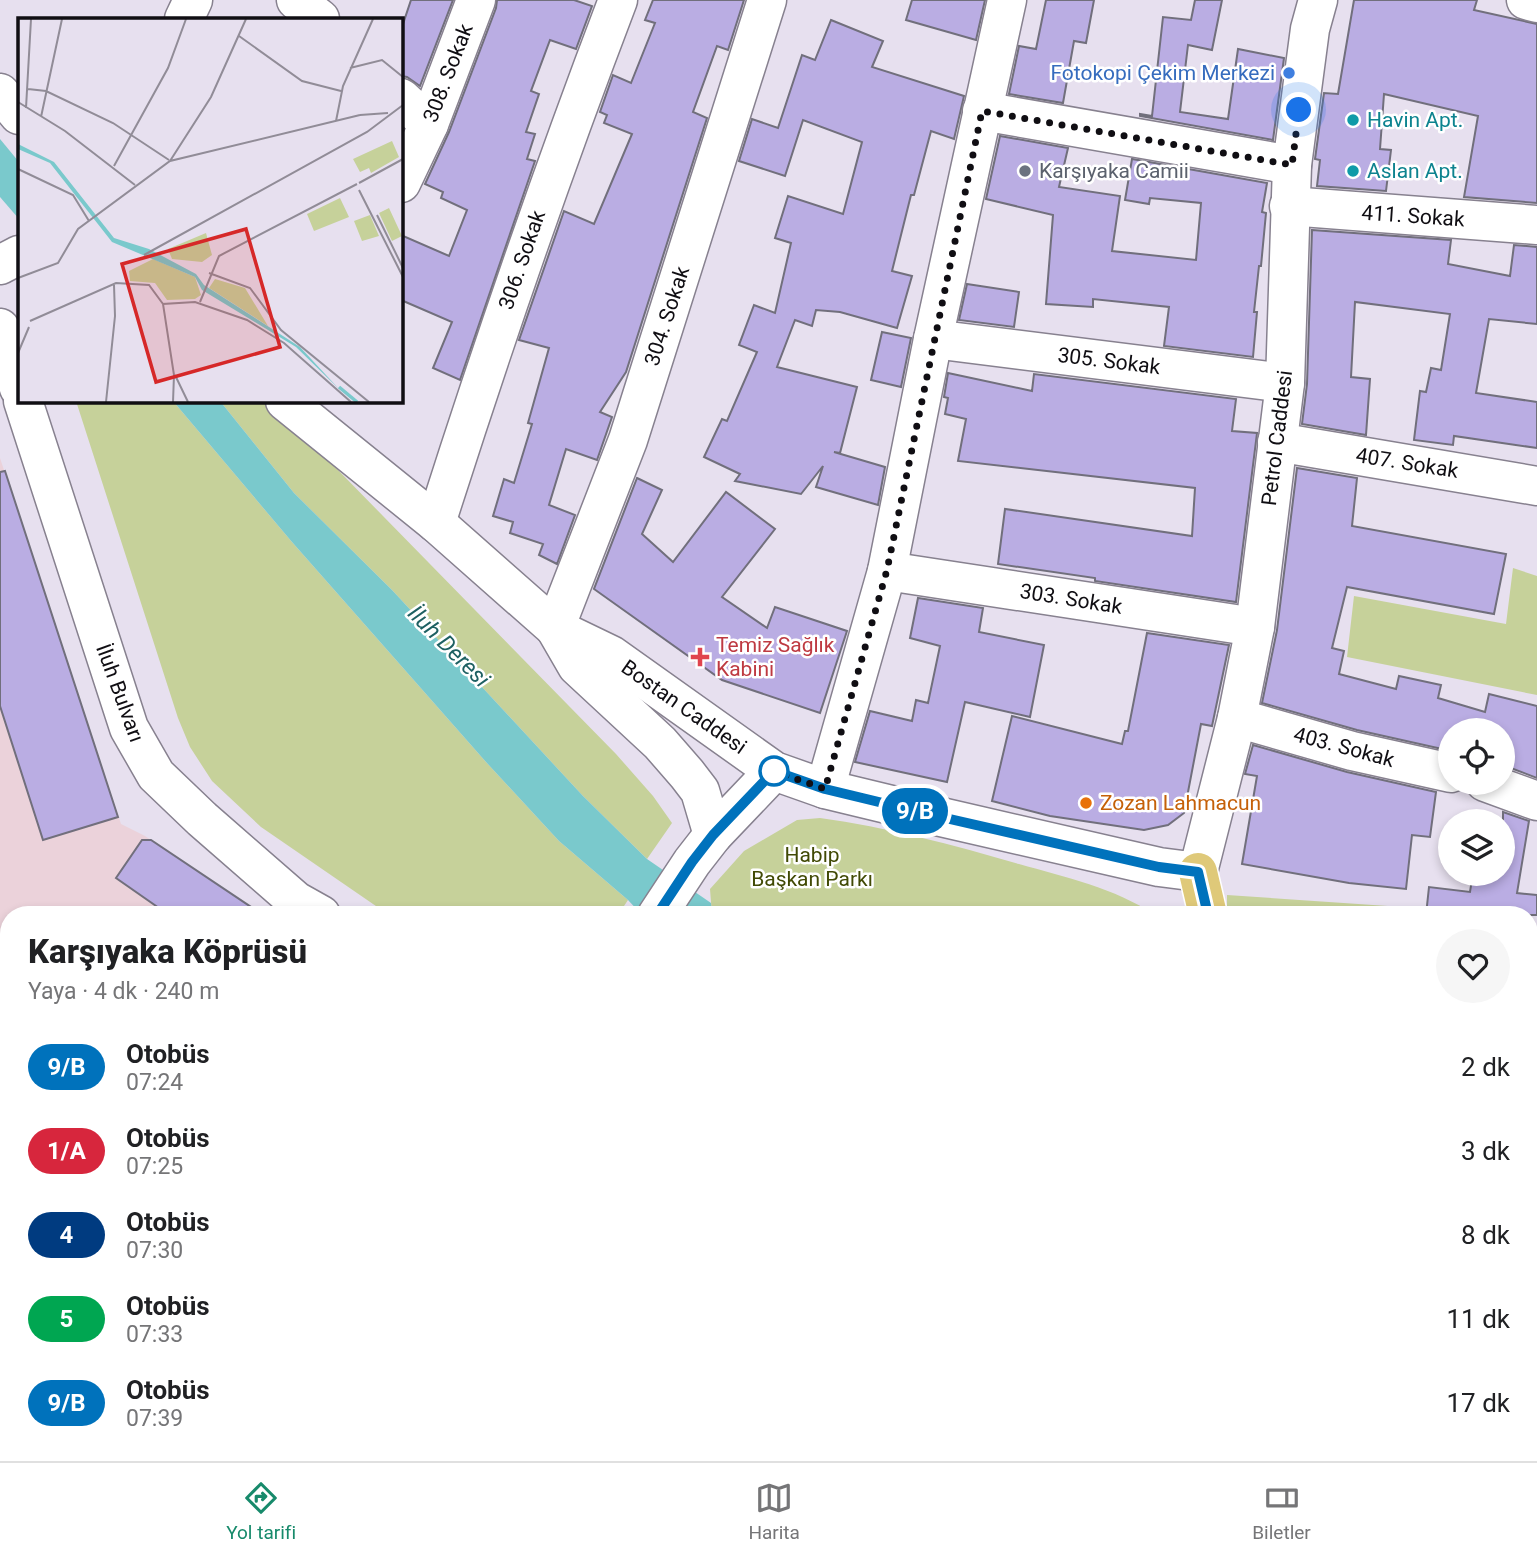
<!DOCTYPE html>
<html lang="tr">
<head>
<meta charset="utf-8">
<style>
  body { margin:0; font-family:Roboto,sans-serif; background:#f6f6f6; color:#202124; height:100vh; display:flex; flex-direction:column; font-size:26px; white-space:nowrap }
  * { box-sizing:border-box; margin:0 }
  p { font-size:23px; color:#757577 }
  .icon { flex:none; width:38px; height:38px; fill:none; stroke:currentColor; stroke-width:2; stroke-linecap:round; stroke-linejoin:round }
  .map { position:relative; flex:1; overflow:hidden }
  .side { position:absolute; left:0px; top:906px; width:1538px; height:555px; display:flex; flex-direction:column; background:#fff; border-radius:28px 28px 0 0; box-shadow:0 4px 10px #0003 }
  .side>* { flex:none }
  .badge { padding:0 14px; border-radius:23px; font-size:24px; line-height:46px }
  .tools { position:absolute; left:1438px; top:718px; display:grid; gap:14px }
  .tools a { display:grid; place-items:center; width:77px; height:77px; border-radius:50%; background:#fff; box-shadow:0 4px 10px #0003; font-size:35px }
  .you { position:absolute; width:35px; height:35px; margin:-18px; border:5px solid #fff; border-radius:50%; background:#1a73e8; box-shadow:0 0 0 10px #1a73e833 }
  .map>.badge { position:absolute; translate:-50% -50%; box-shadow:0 0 0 4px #fff }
  .round { display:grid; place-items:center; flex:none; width:74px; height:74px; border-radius:37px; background:#f6f6f6 }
  .headline { display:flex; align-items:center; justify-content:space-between; height:119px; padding:0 28px }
  h1 { font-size:33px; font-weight:800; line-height:52px }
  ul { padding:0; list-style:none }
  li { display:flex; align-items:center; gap:21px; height:84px; padding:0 28px }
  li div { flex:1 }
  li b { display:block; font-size:26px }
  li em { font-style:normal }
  li .badge { min-width:77px; font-weight:700; text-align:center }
  .menu { display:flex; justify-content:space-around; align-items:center; height:98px; border-top:2px solid #e0e0e0; background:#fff; font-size:19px; color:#757577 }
  .menu a { display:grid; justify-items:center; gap:4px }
  .menu .selected { color:#178a6b }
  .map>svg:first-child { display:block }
  .industrial { fill:#ebd2da }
  .green { fill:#c6d19a }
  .water { fill:#7ac9cc }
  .pier { fill:#e7e0ef }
  .building { fill:#baade3; stroke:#716f7c; stroke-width:2 }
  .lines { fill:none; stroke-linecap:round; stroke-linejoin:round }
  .minor-casing { stroke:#87818f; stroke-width:41 }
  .major-casing { stroke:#fff; stroke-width:41 }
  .minor { stroke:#fff; stroke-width:38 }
  .major { stroke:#dfc979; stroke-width:38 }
  .rail { stroke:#2c2a30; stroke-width:5; stroke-dasharray:9 9; stroke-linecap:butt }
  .line-casing { stroke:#fff; stroke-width:16 }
  .line { stroke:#0072bc; stroke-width:10 }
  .walk { stroke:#100e13; stroke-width:7; stroke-dasharray:0 12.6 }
  .shop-dot { fill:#3f7fe0; stroke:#fff; stroke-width:2.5 }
  .culture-dot { fill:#0f9aa8; stroke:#fff; stroke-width:2.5 }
  .worship-dot { fill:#6b7280; stroke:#fff; stroke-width:2.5 }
  .health-dot { fill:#e0444e; stroke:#fff; stroke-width:2.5 }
  .stop-dot { fill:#fff; stroke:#0072bc; stroke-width:3.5 }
  .food-dot { fill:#e8710a; stroke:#fff; stroke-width:2.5 }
  .labels { text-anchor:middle; stroke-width:5; stroke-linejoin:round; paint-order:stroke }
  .street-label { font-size:21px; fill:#100e13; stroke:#fff }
  .shop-label { font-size:21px; fill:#366cbe; stroke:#fff; text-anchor:end }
  .culture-label { font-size:21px; fill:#0d838f; stroke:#fff; text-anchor:start }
  .worship-label { font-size:21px; fill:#5b616d; stroke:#fff; text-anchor:start }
  .health-label { font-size:21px; fill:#be3a42; stroke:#fff; text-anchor:start }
  .food-label { font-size:21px; fill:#c56008; stroke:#fff; text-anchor:start }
  .park-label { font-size:21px; fill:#414a05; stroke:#fff }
  .water-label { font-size:23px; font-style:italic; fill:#1e6062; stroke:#fff }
  .inset-river { fill:none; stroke:#7ac9cc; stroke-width:3.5 }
  .inset-road { fill:none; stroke:#918c97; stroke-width:2 }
  .view { fill:#d62828; fill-opacity:0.15; stroke:#d62828; stroke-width:3.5 }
  .inset-edge { fill:none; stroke:#100e13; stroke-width:3.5 }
</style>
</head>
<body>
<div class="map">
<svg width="1537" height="1461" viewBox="0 0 1537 1461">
  <rect width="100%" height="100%" fill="#e7e0ef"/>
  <polygon class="industrial" points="0,458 121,824 145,836 263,915 9,915 9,1282 0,1283"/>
  <g class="green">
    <polygon points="76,401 173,401 292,542 486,762 559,841 628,900 618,915 389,915 261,827 212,781 190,747 178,718"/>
    <polygon points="220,401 264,401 336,468 616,754 653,796 672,823 647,859 583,796 392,590 294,493"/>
    <polygon points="1513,568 1537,576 1537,695 1347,657 1354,596 1506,624"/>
    <path d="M820 818C887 827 953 845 1019 864 1065 877 1115 888 1155 915H712L710 889 744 851 797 820Z"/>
    <polygon points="1227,895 1417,908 1416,915 1227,915"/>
    <polygon points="475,1453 974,1453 971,1461 476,1461"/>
  </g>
  <g class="water">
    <polygon points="0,139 19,162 19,219 0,197"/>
    <polygon points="173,401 220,401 294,493 392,590 583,796 647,859 711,903 712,915 642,915 628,900 559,841 486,762 292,542"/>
    <polygon points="1107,1453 1189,1453 1196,1461 1112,1461"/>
  </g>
  <polygon class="pier" points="1194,1452 1199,1461 1135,1461 1164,1453"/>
  <g class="building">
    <polygon points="411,0 453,0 420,86 407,77 401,76 401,30"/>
    <polygon points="497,0 574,0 592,6 576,49 550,40 531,91 539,94 526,132 535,134 527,159 535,161 460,380 433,368 452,322 401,300 401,235 449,256 467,210 441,198 443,192 425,184 449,132 496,8"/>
    <polygon points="653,0 744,0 728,50 717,46 693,112 707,118 626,372 600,412 612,417 597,460 566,449 549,505 575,515 557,564 539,555 543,544 510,533 513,522 493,516 504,479 514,483 532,424 528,423 549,348 519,340 564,211 594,224 632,134 604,123 607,115 600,112 613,75 631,83 655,23 645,20"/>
    <polygon points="912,0 985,0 976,40 906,20"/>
    <polygon points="1046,0 1094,0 1086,43 1074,41 1063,103 1009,94 1019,46 1036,49"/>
    <polygon points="1195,0 1222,0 1212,50 1188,45 1180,112 1228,119 1238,49 1284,58 1273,140 1140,116 1140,114 1152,116 1163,17 1191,20"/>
    <polygon points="1354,0 1477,0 1474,10 1537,24 1537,203 1464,197 1478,116 1384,94 1380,149 1391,150 1386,191 1317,186 1320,160 1315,159 1324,93 1338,94"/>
    <polygon points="831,20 883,41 872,67 964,96 954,139 931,131 914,195 911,195 892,271 912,276 897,328 840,312 816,310 812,326 795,320 777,367 857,387 840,453 834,452 885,467 878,505 816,487 823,466 801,494 735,481 740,474 704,457 722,419 727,421 757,352 739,345 754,305 775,313 791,243 775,238 788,196 843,214 862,142 803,120 785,176 739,161 752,119 778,128 802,55 815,60"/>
    <polygon points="1000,136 1068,148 1059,187 1120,196 1112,251 1196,260 1201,203 1150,198 1149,204 1125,200 1132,159 1267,183 1262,212 1266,213 1261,266 1259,266 1254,312 1257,312 1253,357 1164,346 1169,307 1093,299 1093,307 1046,304 1053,215 986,199"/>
    <polygon points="1312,230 1451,240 1448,264 1510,276 1514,245 1537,247 1537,324 1489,319 1476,393 1537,402 1537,448 1454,436 1453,445 1414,440 1420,391 1426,392 1431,368 1441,370 1450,314 1355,302 1351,377 1370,379 1366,435 1302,424 1307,384"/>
    <polygon points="967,284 1019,292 1014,327 959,320"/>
    <polygon points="882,332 911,338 901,387 871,380"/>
    <polygon points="948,373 1032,391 1034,374 1236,399 1232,431 1257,433 1236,602 1095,581 1095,578 998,564 1005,509 1192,536 1195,488 958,461 966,419 945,414 948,398 944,397"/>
    <polygon points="1297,468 1357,478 1352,526 1506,554 1494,614 1347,587 1332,648 1344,651 1339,674 1396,689 1399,676 1441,685 1438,698 1485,712 1489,694 1537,706 1537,778 1503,765 1503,730 1451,730 1451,751 1357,730 1262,703 1277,630"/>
    <polygon points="5,471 118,817 43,840 0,706 0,472"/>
    <polygon points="637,478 662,490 642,534 673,562 726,492 775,529 722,597 767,628 775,607 847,631 820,713 722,680 594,589"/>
    <polygon points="918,598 983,608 979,632 1044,645 1030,717 965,702 947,782 855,762 870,711 912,721 916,700 928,703 940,646 910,638"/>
    <polygon points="1147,633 1229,645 1212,726 1201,724 1184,813 1168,825 1144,830 1050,816 992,801 1012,716 1122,744 1125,731 1128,731"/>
    <polygon points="1253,745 1347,772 1436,792 1430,837 1412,835 1406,889 1349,883 1242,864 1257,776 1245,774"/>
    <polygon points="1503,812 1529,821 1517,893 1537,895 1537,915 1426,915 1429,887 1470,892 1473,873 1503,873"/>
    <polygon points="142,840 151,840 263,915 169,915 116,878"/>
  </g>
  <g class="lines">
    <defs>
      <g id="minor">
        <polyline points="296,0 320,19"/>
        <polyline points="1526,0 1537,3"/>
        <polyline points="184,19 193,0"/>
        <polyline points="0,93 19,115"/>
        <polyline points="401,98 429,124"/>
        <polyline points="982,111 1292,165"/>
        <polyline points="401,183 429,124 476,0"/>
        <polyline points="1289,206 1537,225"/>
        <polyline points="0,265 19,255"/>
        <polyline points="0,328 19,388"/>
        <polyline points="933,339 1285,383"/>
        <polyline points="23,401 129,728 156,775 202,819 296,901 321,915"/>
        <polyline points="285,401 436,523 555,628 611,655 774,771 825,789 941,817 1159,867 1198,872 1237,718 1255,627 1285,383 1292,165 1310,29 1318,0"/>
        <polyline points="1277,442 1537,486"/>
        <path d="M436 523C492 347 552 173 618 0"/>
        <polyline points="887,571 1255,627"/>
        <polyline points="1237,718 1352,751 1451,773"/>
        <polyline points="1485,782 1537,801"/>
        <polyline points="825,789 887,571 933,339 1007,0"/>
        <polyline points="713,835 700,791 687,774 660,743 577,666 555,628 628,440 767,0"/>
        <polyline points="657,915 692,862 713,835 774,771"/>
        <polyline points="0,1319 9,1317"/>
        <polyline points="0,1380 9,1391"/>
        <polyline points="1530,1437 1537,1440"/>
        <polyline points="97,1452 113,1461"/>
        <polyline points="464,1461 464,1452"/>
        <polyline points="1391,1461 1429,1452"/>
      </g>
      <g id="major">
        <polyline points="1198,872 1208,915"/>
        <polyline points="1530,1223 1537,1226"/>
      </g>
    </defs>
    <use href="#minor" class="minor-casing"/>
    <use href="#major" class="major-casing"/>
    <use href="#minor" class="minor"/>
    <use href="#major" class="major"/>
    <g class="rail">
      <polyline points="1530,1382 1537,1381"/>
      <polyline points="1178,1461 1216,1452"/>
    </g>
  </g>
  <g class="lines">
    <defs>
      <polyline id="line" points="657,915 692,862 713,835 774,771 825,789 941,817 1159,867 1198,872 1208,915"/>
    </defs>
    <use href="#line" class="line-casing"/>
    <use href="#line" class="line"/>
    <polyline class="walk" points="774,771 825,789 887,570 982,111 1292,165 1299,110"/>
  </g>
  <circle class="shop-dot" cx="1289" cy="73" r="7"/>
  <g class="culture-dot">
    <circle cx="1353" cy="120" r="7"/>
    <circle cx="1353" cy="171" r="7"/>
  </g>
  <circle class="worship-dot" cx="1025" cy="171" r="7"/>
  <path class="health-dot" d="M696.5 646.5h7v7h7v7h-7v7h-7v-7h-7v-7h7z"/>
  <circle class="stop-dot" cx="774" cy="771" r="14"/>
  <circle class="food-dot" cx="1086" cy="803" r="7"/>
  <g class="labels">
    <g class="street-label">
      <text transform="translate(448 73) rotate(-69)" y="7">308. Sokak</text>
      <text transform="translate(1413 216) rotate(4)" y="7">411. Sokak</text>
      <text transform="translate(522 260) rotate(-71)" y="7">306. Sokak</text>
      <text transform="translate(667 316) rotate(-72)" y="7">304. Sokak</text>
      <text transform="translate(1109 361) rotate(7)" y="7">305. Sokak</text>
      <text transform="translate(1277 438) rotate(-83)" y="7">Petrol Caddesi</text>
      <text transform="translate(1407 463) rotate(9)" y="7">407. Sokak</text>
      <text transform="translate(1071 599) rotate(9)" y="7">303. Sokak</text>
      <text transform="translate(120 693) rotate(70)" y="7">İluh Bulvarı</text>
      <text transform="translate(684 707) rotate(35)" y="7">Bostan Caddesi</text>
      <text transform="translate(1344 747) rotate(15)" y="7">403. Sokak</text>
    </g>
    <g class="shop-label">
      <text x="1275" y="80">Fotokopi Çekim Merkezi</text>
    </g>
    <g class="culture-label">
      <text x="1367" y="127">Havin Apt.</text>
      <text x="1367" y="178">Aslan Apt.</text>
    </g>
    <g class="worship-label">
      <text x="1039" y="178">Karşıyaka Camii</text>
    </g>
    <g class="health-label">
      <text x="716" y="652">Temiz Sağlık<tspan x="716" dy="24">Kabini</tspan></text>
    </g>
    <g class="food-label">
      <text x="1100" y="810">Zozan Lahmacun</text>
    </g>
    <g class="park-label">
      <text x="812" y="862">Habip<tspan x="812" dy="24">Başkan Parkı</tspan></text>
    </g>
    <g class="water-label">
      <text transform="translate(449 646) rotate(45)" y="8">İluh Deresi</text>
    </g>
  </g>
  <g transform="translate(18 18)">
    <rect width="385" height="385" fill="#e7e0ef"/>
    <path d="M374 123 381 139 353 155 351 150 342 154 335 141ZM322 180 331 199 296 213 289 196ZM371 190 384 218 374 223 361 195ZM352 197 361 218 344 223 336 203ZM188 215 194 237 184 244 154 241 150 231ZM135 241 177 259 183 277 177 281 149 282 137 265 112 263 111 253ZM197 261 227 270 250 308 191 270Z" fill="#c6d19a"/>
    <path d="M0 126 36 144 96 220 131 231 178 256 186 267 282 329 321 371 278 329 184 272 177 259 94 224 32 145 0 131Z" fill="#7ac9cc"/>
    <path class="inset-river" d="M321 369 339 384"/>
    <path class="inset-road" d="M221 18 284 63 323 73M332 50 364 42 385 59M10 71 28 73 95 105 151 142M0 84 47 113 117 167M8 90 13 1M342 97 370 95M23 99 44 1M318 103 325 68 355 1M152 143 193 79 228 1M96 148 150 50 168 1M0 151 55 177 71 203M341 165 385 141M341 172 385 259M359 197 385 250M126 237 349 114 385 87M191 255 232 270 263 312 351 384M0 260 40 245 60 211 152 143 342 97M182 284 201 238 339 166M12 303 98 265 131 267 145 286M0 335 11 309M157 357 170 384M88 384 97 298 96 267M155 384 156 357 145 286 177 284 229 302 266 325 333 384"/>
    <path class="view" d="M228 211 262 329 138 364 104 246Z"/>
    <rect width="385" height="385" class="inset-edge"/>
  </g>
</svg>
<div class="tools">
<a><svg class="icon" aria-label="locate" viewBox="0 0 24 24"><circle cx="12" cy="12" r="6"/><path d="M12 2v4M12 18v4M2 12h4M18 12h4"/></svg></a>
<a><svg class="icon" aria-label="layers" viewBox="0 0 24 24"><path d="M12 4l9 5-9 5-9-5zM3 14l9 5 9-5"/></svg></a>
</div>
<div class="you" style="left:1299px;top:110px"></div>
<b class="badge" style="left:915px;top:811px;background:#0072bc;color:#fff">9/B</b>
<section class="side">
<div class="headline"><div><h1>Karşıyaka Köprüsü</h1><p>Yaya · 4 dk · 240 m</p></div><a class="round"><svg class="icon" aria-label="heart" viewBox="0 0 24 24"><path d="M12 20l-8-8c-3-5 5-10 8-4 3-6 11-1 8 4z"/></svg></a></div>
<ul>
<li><span class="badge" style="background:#0072bc;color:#fff">9/B</span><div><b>Otobüs</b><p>07:24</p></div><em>2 dk</em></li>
<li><span class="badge" style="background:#d7263d;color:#fff">1/A</span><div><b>Otobüs</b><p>07:25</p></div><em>3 dk</em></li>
<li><span class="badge" style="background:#003b80;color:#fff">4</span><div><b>Otobüs</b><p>07:30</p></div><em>8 dk</em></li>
<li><span class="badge" style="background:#00a651;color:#fff">5</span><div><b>Otobüs</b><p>07:33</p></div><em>11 dk</em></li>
<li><span class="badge" style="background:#0072bc;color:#fff">9/B</span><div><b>Otobüs</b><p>07:39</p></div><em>17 dk</em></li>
</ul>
</section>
</div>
<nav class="menu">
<a class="selected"><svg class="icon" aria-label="directions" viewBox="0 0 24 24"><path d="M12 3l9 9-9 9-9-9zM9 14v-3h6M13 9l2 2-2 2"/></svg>Yol tarifi</a>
<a><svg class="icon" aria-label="map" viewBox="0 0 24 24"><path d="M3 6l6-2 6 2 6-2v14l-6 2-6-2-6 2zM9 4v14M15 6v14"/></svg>Harita</a>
<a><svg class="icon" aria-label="tickets" viewBox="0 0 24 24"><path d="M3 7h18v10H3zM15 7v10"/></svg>Biletler</a>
</nav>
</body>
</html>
